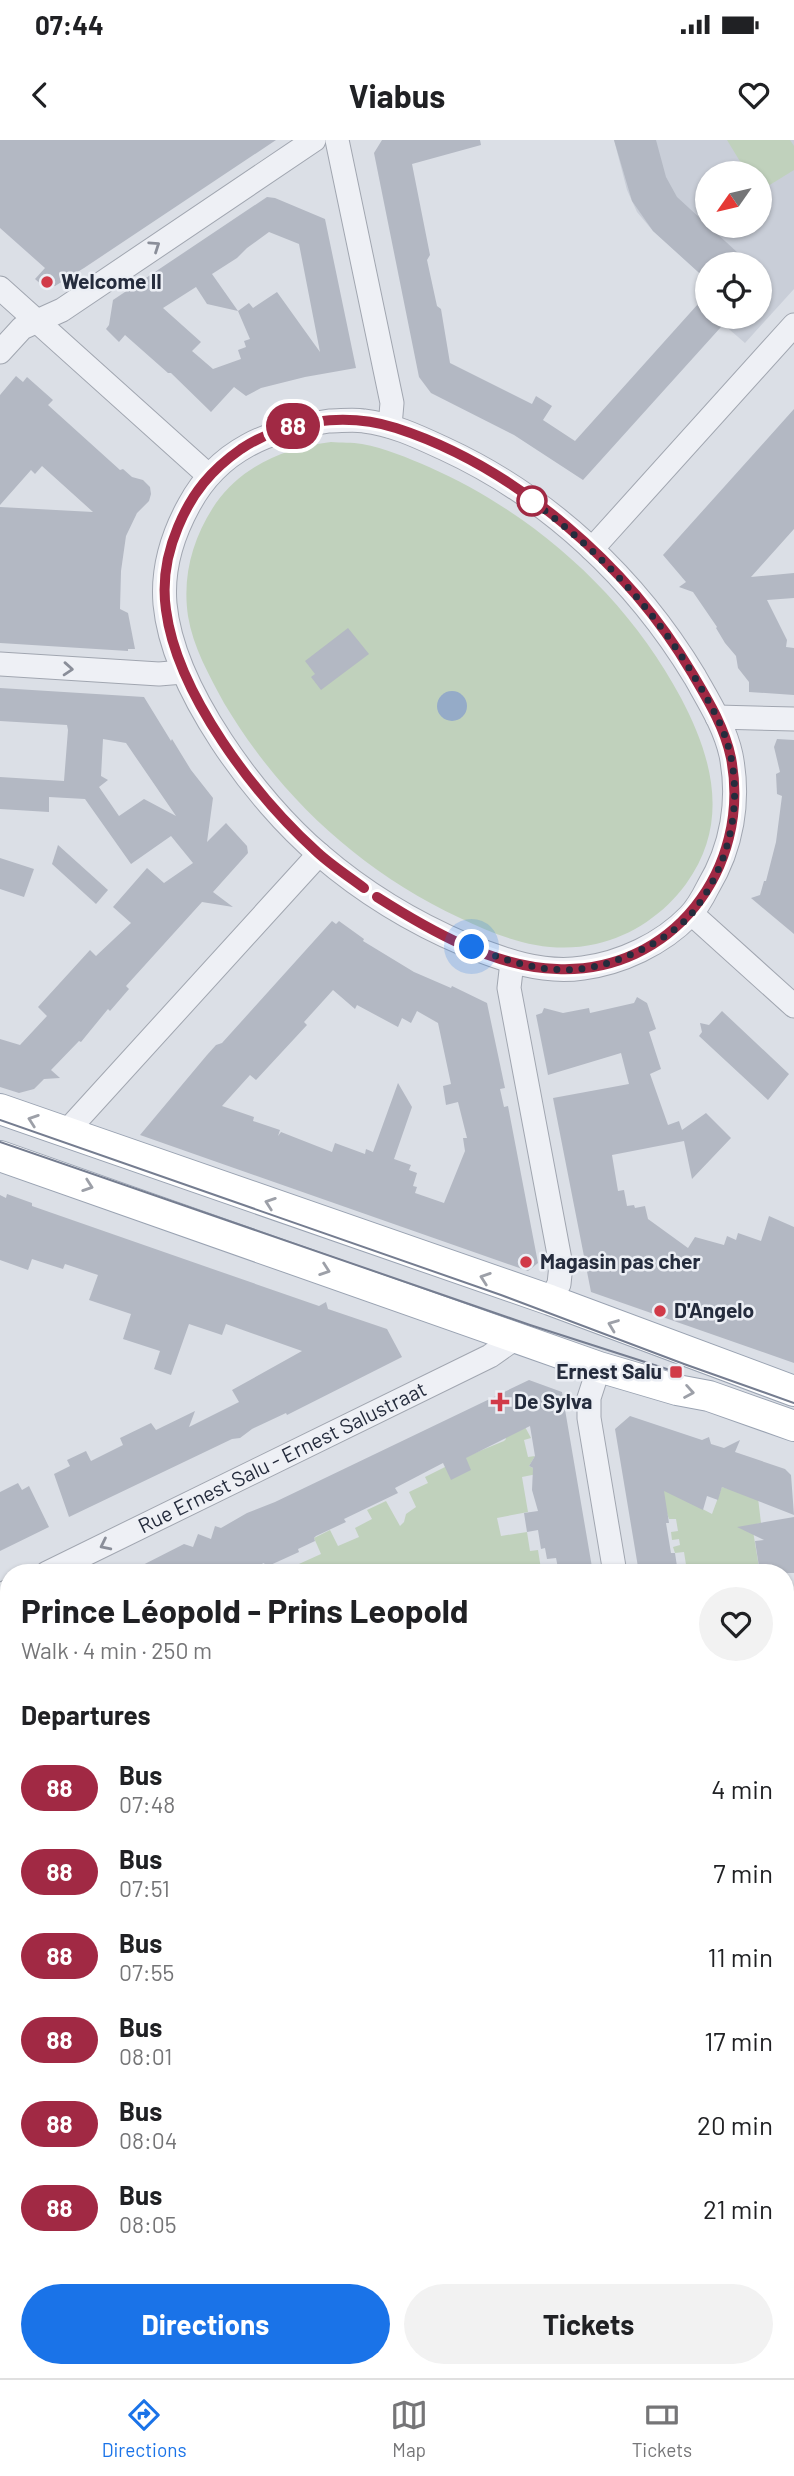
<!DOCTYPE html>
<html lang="en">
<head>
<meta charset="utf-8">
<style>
  body { margin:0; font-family:Barlow,sans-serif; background:#f2f2f2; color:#202124; height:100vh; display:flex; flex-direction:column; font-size:26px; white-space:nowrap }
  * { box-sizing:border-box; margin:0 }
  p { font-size:23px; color:#757577 }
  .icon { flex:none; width:38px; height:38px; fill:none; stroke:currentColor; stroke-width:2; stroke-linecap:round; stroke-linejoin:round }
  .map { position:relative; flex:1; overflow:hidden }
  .drawer { position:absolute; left:0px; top:1424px; width:794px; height:814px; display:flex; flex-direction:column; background:#fff; border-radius:28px 28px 0 0; box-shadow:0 2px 5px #0004 }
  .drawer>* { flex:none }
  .badge { padding:0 14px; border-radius:23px; font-size:24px; line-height:46px }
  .needle { width:46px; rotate:236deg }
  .controls { position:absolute; left:695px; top:21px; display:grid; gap:14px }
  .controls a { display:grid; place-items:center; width:77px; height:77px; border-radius:50%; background:#fff; box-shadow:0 2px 5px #0004; font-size:35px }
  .you { position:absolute; width:35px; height:35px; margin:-18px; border:5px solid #fff; border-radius:50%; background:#1a73e8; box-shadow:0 0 0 10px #1a73e833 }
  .map>.badge { position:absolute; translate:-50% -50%; box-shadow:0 0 0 4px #fff }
  h2 { padding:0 21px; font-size:26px; line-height:63px }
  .round { display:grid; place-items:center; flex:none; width:74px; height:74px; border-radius:37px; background:#f2f2f2 }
  .head { display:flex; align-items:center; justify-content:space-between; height:119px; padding:0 21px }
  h1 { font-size:33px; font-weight:700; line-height:52px }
  .button { display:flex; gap:14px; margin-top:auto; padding:14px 21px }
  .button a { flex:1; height:80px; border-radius:42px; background:#1a73e8; color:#fff; font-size:28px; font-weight:700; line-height:80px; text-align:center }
  .button a+a { background:#f2f2f2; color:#202124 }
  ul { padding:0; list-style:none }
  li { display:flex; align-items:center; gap:21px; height:84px; padding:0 21px }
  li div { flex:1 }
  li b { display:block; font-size:26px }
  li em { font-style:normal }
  li .badge { min-width:77px; font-weight:700; text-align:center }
  .status { display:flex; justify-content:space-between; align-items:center; height:49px; padding:0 35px; background:#fff; direction:ltr }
  .status svg { height:19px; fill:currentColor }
  header { display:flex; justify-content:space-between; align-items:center; height:91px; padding:0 21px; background:#fff; font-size:32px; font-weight:700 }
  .dock { display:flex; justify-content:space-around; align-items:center; height:98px; border-top:2px solid #e0e0e0; background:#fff; font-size:19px; color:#757577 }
  .dock a { display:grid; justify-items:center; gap:4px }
  .dock .current { color:#1a73e8 }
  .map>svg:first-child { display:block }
  .built { fill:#c9ced8; fill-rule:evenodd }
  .green { fill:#c0d1bc }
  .water { fill:#95abc8 }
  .building { fill:#b3b8c3; fill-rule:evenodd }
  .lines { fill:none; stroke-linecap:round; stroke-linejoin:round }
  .minor-casing { stroke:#a1a6b0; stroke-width:25 }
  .major-casing { stroke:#9aa3b2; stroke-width:32 }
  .minor { stroke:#eef0f5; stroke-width:23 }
  .major { stroke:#fff; stroke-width:30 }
  .tram { stroke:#757d90; stroke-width:2 }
  .oneway { stroke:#8a8e99 }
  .oneway2 { stroke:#9da0a8 }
  .line-casing { stroke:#fff; stroke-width:16 }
  .line { stroke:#a12944; stroke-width:10 }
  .walk { stroke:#252c3d; stroke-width:7; stroke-dasharray:0 12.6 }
  .poi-dot { fill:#d13a48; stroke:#ebeef4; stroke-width:2.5 }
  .stop-dot { fill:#fff; stroke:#a12944; stroke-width:3.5 }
  .labels { text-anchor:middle; stroke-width:5; stroke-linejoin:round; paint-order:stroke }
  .poi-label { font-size:21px; font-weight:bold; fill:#252c3d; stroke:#ebeef4; text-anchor:start }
  .street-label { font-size:21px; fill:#252c3d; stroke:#ebeef4 }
</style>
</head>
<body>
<div class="status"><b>07:44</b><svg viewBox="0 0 49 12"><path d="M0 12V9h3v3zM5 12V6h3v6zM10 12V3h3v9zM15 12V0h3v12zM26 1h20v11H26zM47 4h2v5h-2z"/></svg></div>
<header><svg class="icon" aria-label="back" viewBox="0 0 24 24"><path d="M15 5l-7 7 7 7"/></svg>Viabus<svg class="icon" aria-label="heart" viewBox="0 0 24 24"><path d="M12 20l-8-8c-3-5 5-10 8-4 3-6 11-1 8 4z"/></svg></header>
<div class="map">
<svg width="794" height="2238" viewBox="0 0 794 2238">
  <rect width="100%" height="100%" fill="#dbdfe6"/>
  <path class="built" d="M614 0H794V149L745 203 715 177H760V124H707V140L653 91 637 72 627 50ZM707 33H760V86H707Z"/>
  <g class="green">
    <polygon points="727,0 790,0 794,6 794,30 760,51 760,33 747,33"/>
    <path d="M331 302C341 303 352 302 362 304 385 308 408 318 429 327 535 374 627 456 681 558 713 619 730 683 686 744 665 773 632 796 596 804 548 815 503 799 460 778 360 731 280 657 224 563 209 535 193 507 188 476 182 435 193 397 216 363 242 326 286 307 331 302Z"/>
    <polygon points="524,1285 531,1298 524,1300 528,1317 535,1316 529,1326 542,1333 522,1337 528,1372 497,1378 501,1396 527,1392 530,1411 538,1410 541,1429 553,1428 554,1433 279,1433 321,1414 314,1398 330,1390 338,1406 359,1397 355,1388 372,1379 367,1370 386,1361 400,1386 404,1382 406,1374 416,1367 409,1352 428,1343 425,1337 445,1327 470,1330 465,1317 504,1301 506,1299 504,1295"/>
    <polygon points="657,1345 712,1374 722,1347 758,1358 761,1383 752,1385 760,1433 694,1433 693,1430 687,1431 684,1412 675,1413 673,1407 680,1405 679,1399 672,1400 671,1392 678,1391 676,1379 669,1379"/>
    <polygon points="786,1625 789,1632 794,1631 794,1846 788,1847 789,1865 786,1865"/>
  </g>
  <circle class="water" cx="452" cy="566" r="15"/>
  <g class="building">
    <polygon points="0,0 276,0 84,128 55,146 44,147 35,139 45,128 0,88"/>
    <polygon points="382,0 480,0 481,5 412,24 430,115 427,120 437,166 441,169 450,223 532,264 536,256 552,266 543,280 575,301 707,154 707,177 730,177 583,340 514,295 431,253 419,237 374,13"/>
    <polygon points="614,0 656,0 666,37 677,57 750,124 707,124 707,140 653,91 632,61"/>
    <path d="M267 57 275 58 325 79 356 228 305 237 261 248 246 256 234 247 211 272 171 233H168L125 195 119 202 106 189 109 185 113 160ZM269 92 299 104 320 212 277 152 253 168 249 163 238 171 250 199 244 201 246 207 238 210 241 219 213 229 192 211 201 202 163 168 196 147 207 164 238 171 212 134 237 118 247 108Z"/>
    <polygon points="16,236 23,242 27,237 53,260 48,265 120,330 123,329 132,337 143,340 150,347 151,354 149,361 137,373 126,396 121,431 120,469 128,473 135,509 128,509 128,511 0,503 0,367 93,372 42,326 35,334 31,330 0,365 0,255"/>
    <polygon points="794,269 794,389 751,437 794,433 794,458 767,460 787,500 786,507 794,508 794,555 749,552 749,542 738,528 736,516 725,503 716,488 717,487 693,452 679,447 686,442 663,415"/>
    <polygon points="348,488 369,514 321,550 311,537 315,534 305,521"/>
    <path d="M0 548 144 557 171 601 172 599 191 630 213 658 207 702 226 683 247 706 248 713 213 752 233 767 202 762 126 846 129 849 110 871 108 869 81 902 79 901 51 930 60 938 44 939 34 949 19 953 0 947V899L20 905 47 876 38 867 90 810 96 816 131 783 113 767 147 728 164 743 193 723 171 696 131 724 85 659 49 657V672L0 669V637L64 641 68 590 67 585 0 581ZM103 599 126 603 176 676 144 659 119 676 99 647 108 640 101 636Z"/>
    <polygon points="777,599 794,600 794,794 751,758 760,755 764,741 766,741 776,702 782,656 777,654 776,634 780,632 774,607"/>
    <polygon points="58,705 108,750 96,764 52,724"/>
    <polygon points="0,718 34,729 24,757 0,749"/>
    <path d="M332 781 336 784 339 781 364 799 363 801 414 832 451 848 452 846 487 863 505 948 500 949 504 967 508 966 538 1123 528 1131 140 995 207 915 216 905 222 903ZM333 850 355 869 357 865 398 887 402 878 411 883 417 871 438 883 451 944 443 946 446 965 458 962 467 998H463L465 1011 444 1063 415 1053 417 1047 413 1046 417 1033 409 1030 411 1025 394 1019 412 967 398 943 373 1012 366 1009 365 1014 335 1003 332 1012 281 992 278 996 280 990 253 981 254 977 222 966 250 935 256 940 307 885 304 882Z"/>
    <polygon points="637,857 647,863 656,889 649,892 661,929 650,934 668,985 679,981 682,990 706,973 731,998 692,1039 684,1001 612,1015 618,1051 624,1050 627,1066 634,1065 635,1068 645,1066 648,1079 688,1108 695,1097 724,1105 727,1096 736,1100 738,1093 761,1101 769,1076 794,1087 794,1223 591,1152 553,958 629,944 621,913 548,935 536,875 542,873 544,868 563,873 589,868 590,873 634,863"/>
    <polygon points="722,871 789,934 768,960 699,896 702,892 700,883 709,885"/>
    <polygon points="7,1054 32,1063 32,1066 293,1157 319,1166 326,1162 328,1169 387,1189 402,1217 287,1275 286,1273 252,1289 240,1298 232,1299 69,1377 54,1334 70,1326 67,1320 86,1311 91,1321 123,1305 120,1298 151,1283 156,1290 195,1271 189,1287 239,1262 232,1250 302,1211 226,1184 222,1195 189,1184 171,1235 154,1229 160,1211 123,1199 131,1174 89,1160 98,1135 65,1124 63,1129 32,1119 28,1130 0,1120 0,1055 6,1058"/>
    <polygon points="529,1240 562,1252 593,1433 559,1433 556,1418 547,1419 545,1408 541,1409 538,1390 527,1392 524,1373 538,1371 532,1350 533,1328 529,1326 535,1316 530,1286 466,1318 471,1330 451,1340 443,1323 395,1348 398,1353 344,1379 346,1382 316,1396 314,1398 315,1401 298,1409 299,1412 266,1427 264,1423 244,1432 242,1427 230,1433 127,1433 184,1404 193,1407 198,1394 211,1399 215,1386 221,1388 247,1373 275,1362"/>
    <polygon points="630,1276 702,1300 709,1297 711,1304 724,1308 740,1300 735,1312 785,1329 791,1335 794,1375 722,1347 718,1360 707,1356 703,1370 664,1351 669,1383 666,1383 671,1413 675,1413 678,1433 639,1433 615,1289"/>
    <polygon points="18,1343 22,1350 29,1346 49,1387 0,1411 0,1352"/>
    <polygon points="794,1377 794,1433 760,1433 755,1401 764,1400 737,1387"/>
  </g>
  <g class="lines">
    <defs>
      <g id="minor">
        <polyline points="337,0 392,263 390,286"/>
        <polyline points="0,148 208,335"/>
        <polyline points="0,212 22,188 62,170 314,0"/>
        <path d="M329 281C341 281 353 279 364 281 392 284 419 297 445 309 549 357 636 439 695 537 709 562 725 587 731 615 740 661 732 707 708 747 703 757 697 768 689 776 662 804 621 823 583 828 542 834 504 820 466 805 414 783 363 752 320 715 256 661 173 549 165 464 162 429 172 396 189 365 219 309 269 290 329 281Z"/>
        <polyline points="592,409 794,185"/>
        <polyline points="0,524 159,534 183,532"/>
        <polyline points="717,577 794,579"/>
        <polyline points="692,774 794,866"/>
        <polyline points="512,822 509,848 561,1125 559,1144 550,1160"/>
        <polyline points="66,992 319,714"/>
        <polyline points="599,1227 589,1258 589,1278 615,1433"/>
        <path id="s1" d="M47 1433 490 1216 517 1197"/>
        <polyline points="0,1455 9,1451"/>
        <polyline points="0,1874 9,1884"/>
        <polyline points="786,1908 794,1907"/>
        <polyline points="786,2038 794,2044"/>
        <polyline points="0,2039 9,2033"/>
        <polyline points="205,2238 280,2235 383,2238"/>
      </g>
      <g id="major">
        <polyline points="0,969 550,1160 794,1251"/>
        <polyline points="0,1016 599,1227 677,1250 709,1256 794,1286"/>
      </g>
    </defs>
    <use href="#minor" class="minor-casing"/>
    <use href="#major" class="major-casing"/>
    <use href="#minor" class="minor"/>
    <use href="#major" class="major"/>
    <g class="tram">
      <polyline points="0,980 501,1155 684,1224 794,1263"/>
      <polyline points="0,1002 530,1185 673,1231"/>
    </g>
  </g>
  <defs><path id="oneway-chevron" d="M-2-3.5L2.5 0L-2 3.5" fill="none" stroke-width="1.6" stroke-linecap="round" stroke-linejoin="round" transform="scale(1.75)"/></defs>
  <g class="oneway">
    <use href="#oneway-chevron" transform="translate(155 106) rotate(-34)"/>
    <use href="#oneway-chevron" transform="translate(68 529) rotate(4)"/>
    <use href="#oneway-chevron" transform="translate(105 1405) rotate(154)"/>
  </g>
  <g class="oneway2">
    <use href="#oneway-chevron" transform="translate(33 980) rotate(-161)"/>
    <use href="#oneway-chevron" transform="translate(88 1046) rotate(19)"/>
    <use href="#oneway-chevron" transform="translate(270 1063) rotate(-161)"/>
    <use href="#oneway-chevron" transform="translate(325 1130) rotate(19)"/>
    <use href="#oneway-chevron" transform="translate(485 1138) rotate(-161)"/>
    <use href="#oneway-chevron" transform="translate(613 1185) rotate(-159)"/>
    <use href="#oneway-chevron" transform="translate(689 1252) rotate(10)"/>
  </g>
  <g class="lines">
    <defs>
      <path id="line" d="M364 748C348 736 331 725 317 712 255 656 177 554 166 470 162 442 167 413 178 387 192 353 211 330 241 309 285 280 346 272 396 288 516 327 629 426 692 533 708 560 725 588 731 618 752 728 672 834 557 829 493 827 429 790 377 757"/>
    </defs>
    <use href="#line" class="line-casing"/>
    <use href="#line" class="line"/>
    <path class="walk" d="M472 807C507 821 542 833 580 829 616 825 669 801 692 773 730 726 745 660 727 602 720 579 706 557 694 536 650 463 593 405 524 355L532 361"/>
  </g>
  <g class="poi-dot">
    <circle cx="47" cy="142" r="7"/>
    <circle cx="526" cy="1122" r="7"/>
    <circle cx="660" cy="1171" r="7"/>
    <rect x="669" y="1225" width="14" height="14" rx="3.5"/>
    <path d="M496.5 1251.5h7v7h7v7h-7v7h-7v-7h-7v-7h7z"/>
  </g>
  <circle class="stop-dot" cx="532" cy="361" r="14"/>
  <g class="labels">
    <g class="poi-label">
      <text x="61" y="149">Welcome II</text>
      <text x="540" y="1129">Magasin pas cher</text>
      <text x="674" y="1178">D'Angelo</text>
      <text x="662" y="1239" text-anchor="end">Ernest Salu</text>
      <text x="514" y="1269">De Sylva</text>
    </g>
    <g class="street-label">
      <text dy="7" stroke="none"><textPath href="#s1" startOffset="262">Rue Ernest Salu - Ernest Salustraat</textPath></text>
    </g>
  </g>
</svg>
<div class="controls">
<a><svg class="needle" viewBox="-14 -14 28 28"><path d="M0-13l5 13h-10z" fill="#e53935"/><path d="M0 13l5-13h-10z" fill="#757577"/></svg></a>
<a><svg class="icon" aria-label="locate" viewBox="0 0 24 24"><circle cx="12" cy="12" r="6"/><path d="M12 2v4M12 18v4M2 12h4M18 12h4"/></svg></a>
</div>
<div class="you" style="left:472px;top:807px"></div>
<b class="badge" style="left:293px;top:286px;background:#a12944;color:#fff">88</b>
<section class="drawer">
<div class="head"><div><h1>Prince Léopold - Prins Leopold</h1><p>Walk · 4 min · 250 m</p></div><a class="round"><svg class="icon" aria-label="heart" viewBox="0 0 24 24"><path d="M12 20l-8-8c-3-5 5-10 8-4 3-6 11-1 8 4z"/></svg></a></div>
<h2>Departures</h2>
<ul>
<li><span class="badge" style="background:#a12944;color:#fff">88</span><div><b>Bus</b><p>07:48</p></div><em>4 min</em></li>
<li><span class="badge" style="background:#a12944;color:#fff">88</span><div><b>Bus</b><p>07:51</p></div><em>7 min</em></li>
<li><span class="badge" style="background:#a12944;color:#fff">88</span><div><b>Bus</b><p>07:55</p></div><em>11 min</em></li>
<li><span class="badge" style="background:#a12944;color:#fff">88</span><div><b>Bus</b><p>08:01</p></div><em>17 min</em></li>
<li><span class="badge" style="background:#a12944;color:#fff">88</span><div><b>Bus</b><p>08:04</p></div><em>20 min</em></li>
<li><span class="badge" style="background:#a12944;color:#fff">88</span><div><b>Bus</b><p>08:05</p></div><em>21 min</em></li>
</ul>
<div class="button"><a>Directions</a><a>Tickets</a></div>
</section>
</div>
<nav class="dock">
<a class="current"><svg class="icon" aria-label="directions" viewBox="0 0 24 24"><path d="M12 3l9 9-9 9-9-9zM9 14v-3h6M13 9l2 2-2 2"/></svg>Directions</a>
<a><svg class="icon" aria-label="map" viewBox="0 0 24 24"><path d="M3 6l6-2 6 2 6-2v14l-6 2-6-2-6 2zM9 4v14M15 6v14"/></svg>Map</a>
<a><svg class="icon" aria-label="tickets" viewBox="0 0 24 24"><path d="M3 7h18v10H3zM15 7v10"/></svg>Tickets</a>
</nav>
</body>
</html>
